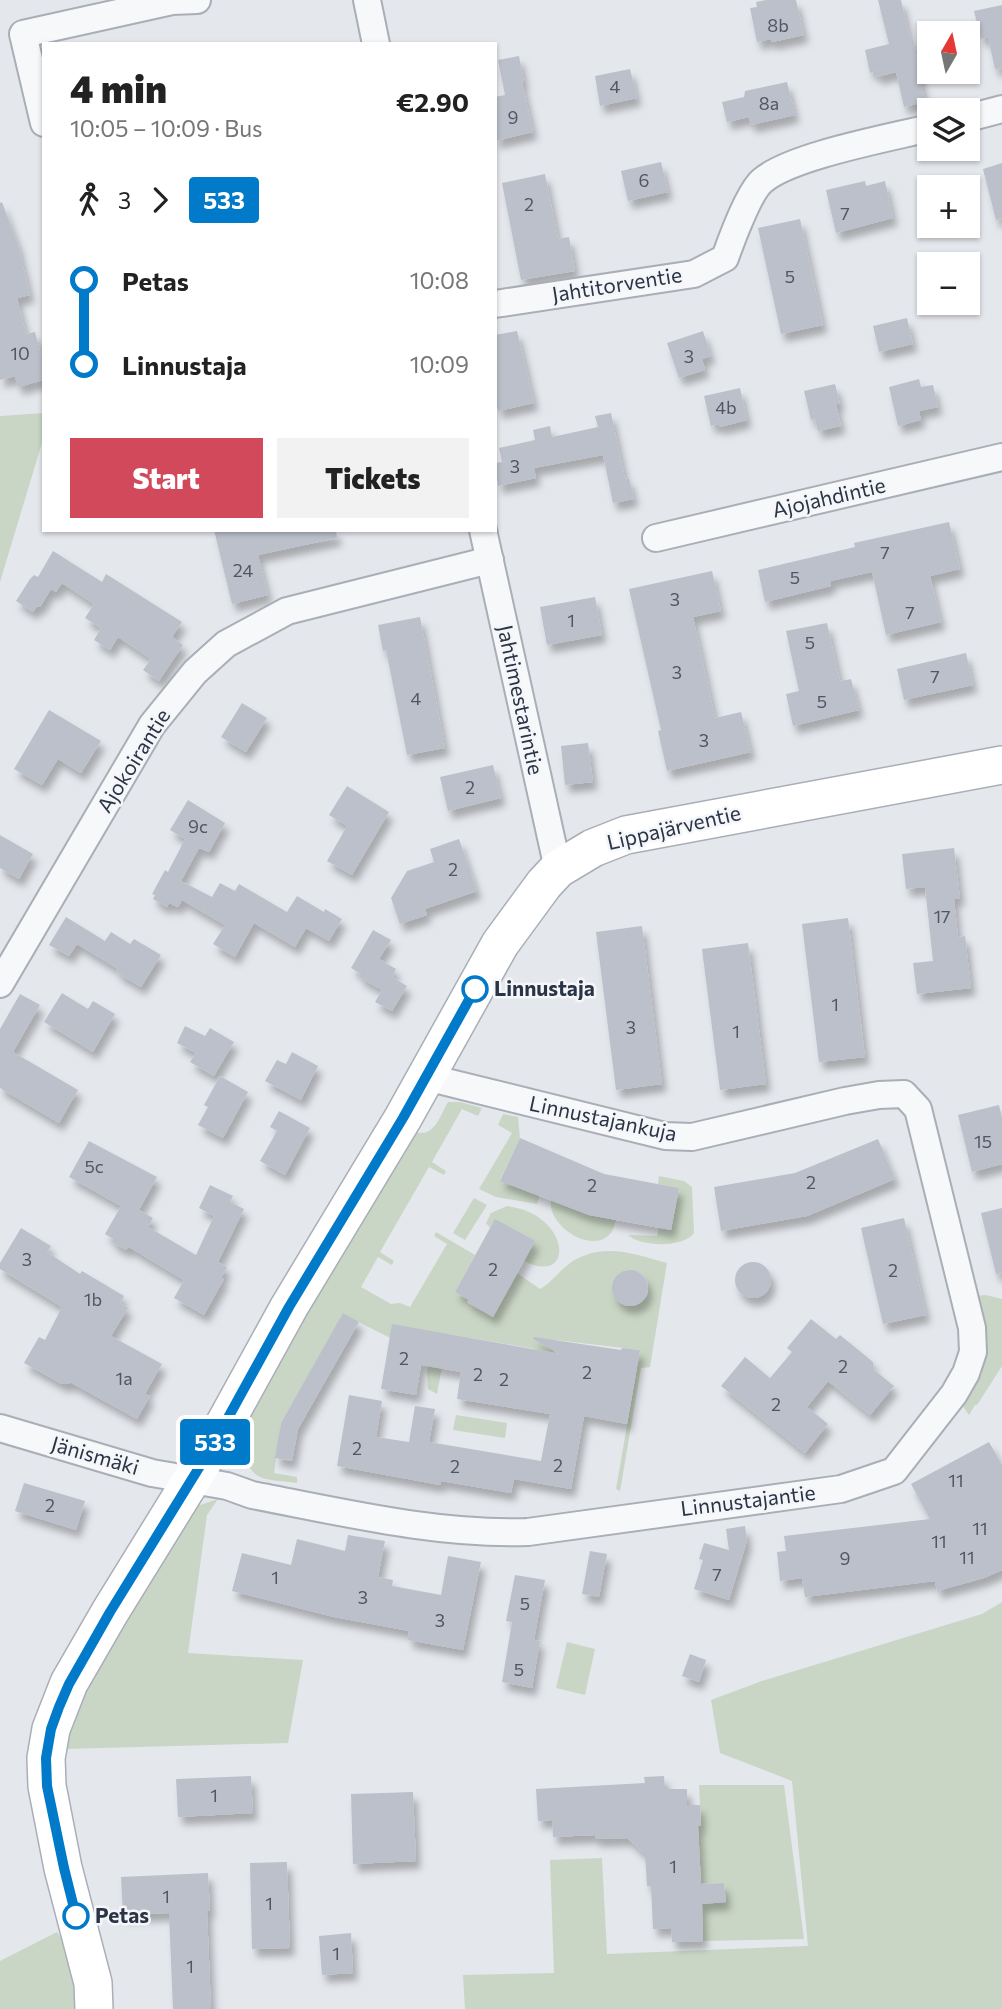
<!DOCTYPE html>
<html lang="en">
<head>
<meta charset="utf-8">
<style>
  body { margin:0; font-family:Commissioner,sans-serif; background:#f2f2f2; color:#222; height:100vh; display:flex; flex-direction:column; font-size:26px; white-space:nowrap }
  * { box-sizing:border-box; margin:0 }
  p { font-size:23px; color:#767676 }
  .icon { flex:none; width:38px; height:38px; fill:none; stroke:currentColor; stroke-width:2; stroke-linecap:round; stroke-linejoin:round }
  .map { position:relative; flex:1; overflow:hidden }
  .side { position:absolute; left:42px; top:42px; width:455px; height:490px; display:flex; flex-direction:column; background:#fff; border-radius:0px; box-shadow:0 2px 5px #0004 }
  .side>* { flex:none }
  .badge { padding:0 14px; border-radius:5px; font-size:24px; line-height:46px }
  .needle { width:46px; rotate:9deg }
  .controls { position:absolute; left:917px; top:21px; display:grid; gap:14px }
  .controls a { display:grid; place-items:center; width:63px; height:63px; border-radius:0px; background:#fff; box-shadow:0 2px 5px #0004; font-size:35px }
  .map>.badge { position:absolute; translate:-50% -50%; box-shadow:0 0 0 4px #fff }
  .legs { display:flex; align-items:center; gap:10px; height:77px; padding:0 28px; font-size:23px }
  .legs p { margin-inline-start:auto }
  .summary { display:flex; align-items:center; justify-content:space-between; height:119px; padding:0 28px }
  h1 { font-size:38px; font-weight:800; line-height:52px }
  .cta { display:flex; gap:14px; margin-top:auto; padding:14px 28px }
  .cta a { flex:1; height:80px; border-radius:0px; background:#d1495b; color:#fff; font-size:28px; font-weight:800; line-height:80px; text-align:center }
  .cta a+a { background:#f2f2f2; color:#222 }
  ul { padding:0 28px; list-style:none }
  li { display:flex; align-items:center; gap:24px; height:84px; font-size:26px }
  li i { display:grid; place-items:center; width:10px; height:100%; margin:0 9px; background:currentColor }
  li i::after { content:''; width:18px; height:18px; margin:-9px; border:5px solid; border-radius:50%; background:#fff }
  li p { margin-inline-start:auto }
  li:first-child i { background:linear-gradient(#0000 50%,currentColor 0) }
  li:last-child i { background:linear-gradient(currentColor 50%,#0000 0) }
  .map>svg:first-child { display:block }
  .green { fill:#c9d6c5; fill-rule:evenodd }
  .building { fill:#bbc0ca; filter:url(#shadow) }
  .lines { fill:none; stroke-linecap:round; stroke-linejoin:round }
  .minor-casing { stroke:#a9aeb7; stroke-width:30 }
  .secondary-casing { stroke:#a9aeb7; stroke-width:40 }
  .minor { stroke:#f7f8fa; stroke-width:26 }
  .secondary { stroke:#fff; stroke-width:37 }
  .line-1-casing { stroke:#fff; stroke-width:16 }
  .line-1 { stroke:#007ac9; stroke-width:10 }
  .stop-1-dot { fill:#fff; stroke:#007ac9; stroke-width:3.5 }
  .labels { text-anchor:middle; stroke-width:5; stroke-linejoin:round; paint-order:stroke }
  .number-label { font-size:18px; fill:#4f5766 }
  .street-label { font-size:21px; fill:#2b3445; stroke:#f4f6f9 }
  .stop-label { font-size:21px; font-weight:bold; fill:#2b3445; stroke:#f4f6f9; text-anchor:start }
</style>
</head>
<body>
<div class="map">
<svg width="1002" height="2009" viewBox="0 0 1002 2009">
  <defs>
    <filter id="shadow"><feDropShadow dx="4.5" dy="8" stdDeviation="3.5" flood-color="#0004"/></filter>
  </defs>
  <rect width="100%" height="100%" fill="#e4e7ec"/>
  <g class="green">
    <polygon points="44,413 44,436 0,582 0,416"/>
    <path d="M448 1102H460L482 1108 478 1116 462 1109 432 1162 446 1171 444 1175 429 1167 380 1252 394 1261 392 1265 378 1257 361 1287 391 1304 400 1303 410 1307 447 1244 434 1236 436 1232 475 1255 455 1292 469 1300 468 1303 493 1316 517 1273 540 1289C552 1283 560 1269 573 1261 604 1242 635 1254 667 1263L650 1367 641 1368 620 1491 616 1489 640 1350 556 1340 547 1398 528 1392 535 1349 448 1334 437 1394 428 1389 427 1372 429 1357C401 1342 372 1330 344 1314L281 1423 274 1473 297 1477V1483C262 1478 254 1484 241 1449L234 1447 310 1292 415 1132C434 1138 440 1116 448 1102ZM626 1270C642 1269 652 1280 647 1297L633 1306C610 1305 605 1280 626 1270Z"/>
    <polygon points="503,1114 518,1117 520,1138 500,1180 540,1195 537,1204 496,1197 479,1189 512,1133 498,1125"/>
    <path d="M659 1176 684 1181 692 1187 694 1233C683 1248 641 1247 628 1235L657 1236 659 1228 671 1230 679 1188 658 1184Z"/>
    <polygon points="474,1198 487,1205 465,1240 453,1233"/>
    <path d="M551 1200 589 1215 616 1220C614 1226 613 1232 608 1236 588 1253 547 1224 551 1200Z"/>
    <path d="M507 1206C518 1208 528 1210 538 1217 571 1239 565 1282 524 1261L534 1242 495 1220 490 1228 486 1223 491 1213Z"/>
    <polygon points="986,1295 1002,1299 1002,1366 977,1405 975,1405 969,1415 962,1405 982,1374 978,1315 974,1296"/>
    <polygon points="456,1415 507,1423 505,1438 453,1430"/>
    <polygon points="218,1499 207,1515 188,1653 303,1660 288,1743 65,1749 73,1708 191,1508"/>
    <polygon points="1002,1602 1002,2009 465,2009 463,1975 554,1973 550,1860 602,1858 607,1954 808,1946 792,1781 720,1753 711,1700 762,1681 982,1614"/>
    <polygon points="567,1642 595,1649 585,1695 556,1688"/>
    <polygon points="699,1785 784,1785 804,1939 703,1941 702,1904 726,1902 724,1883 701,1884 698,1826 701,1826"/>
    <polygon points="57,1932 66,1945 78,2009 0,2009 0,1961"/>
  </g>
  <g class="building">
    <polygon points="766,0 796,0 804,35 772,42 771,39 757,42 750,8 757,7 756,2"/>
    <polygon points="878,0 901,0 910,39 913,38 925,102 904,107 896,72 877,77 876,71 870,73 865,50 889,44"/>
    <polygon points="1002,5 1002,68 995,69 988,37 981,39 974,11"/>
    <polygon points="519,56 524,82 522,82 533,132 495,141 495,97 505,95 498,60"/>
    <polygon points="630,69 637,98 600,106 595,76"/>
    <polygon points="787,82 795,115 751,125 749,117 727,122 722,102 744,97 745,91"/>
    <polygon points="661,162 668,192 628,201 621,171"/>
    <polygon points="1002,163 1002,219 996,220 983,169"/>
    <polygon points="545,174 558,239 569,237 575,271 521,280 502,183"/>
    <polygon points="865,181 866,186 885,181 893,218 836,233 826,190"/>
    <polygon points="2,202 18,245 30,295 17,298 26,334 35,332 44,367 44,380 18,387 15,376 0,380 0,203"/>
    <polygon points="800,219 823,325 781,334 758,228"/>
    <polygon points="907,318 913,344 879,352 873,326"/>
    <polygon points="517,331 534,403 498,411 495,398 495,335"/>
    <polygon points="703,331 711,356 702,359 705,370 679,378 667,343"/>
    <polygon points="919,379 921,387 933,385 938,407 919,411 921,420 898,426 889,387"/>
    <polygon points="835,384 840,404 836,404 841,426 818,431 815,419 811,420 804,391"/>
    <polygon points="740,388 747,420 720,427 719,424 711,426 704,396"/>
    <polygon points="611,413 625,479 629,478 634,499 613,503 603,455 534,468 536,478 498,486 495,463 502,462 499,448 535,440 533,430 550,426 552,437 598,427 595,416"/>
    <polygon points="949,522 960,569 930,576 941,622 886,635 872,572 830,581 831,586 765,602 758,570 855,547 854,543"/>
    <polygon points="214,530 336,530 337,538 258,555 268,595 232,604"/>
    <polygon points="53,551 102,582 106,574 182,622 172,637 183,645 159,681 143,670 151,659 118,637 110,650 94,640 101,628 85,618 94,604 62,583 56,592 51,589 40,607 37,606 33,612 16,601 30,579 34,575 38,577"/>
    <polygon points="712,571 721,611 693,617 715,718 741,712 751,752 667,771 658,731 661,730 629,589"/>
    <polygon points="595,597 602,635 547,645 540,607"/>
    <polygon points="420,617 445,748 407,755 386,650 383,651 378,625"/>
    <polygon points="827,623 840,681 851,679 859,710 793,726 786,694 799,691 786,631"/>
    <polygon points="966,653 973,685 904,700 897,669"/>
    <polygon points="242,703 267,718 246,752 221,737"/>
    <polygon points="49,710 101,741 81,773 58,759 42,785 14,769"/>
    <polygon points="588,743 593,782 565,785 561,746"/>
    <polygon points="493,765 501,798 448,811 440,777"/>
    <polygon points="347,786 389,812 352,875 327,861 347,826 329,815"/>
    <polygon points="188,800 225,823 209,852 199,848 181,881 212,897 220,883 235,891 239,884 287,912 297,896 324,912 325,909 342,919 329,941 306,928 295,947 254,923 235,957 213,944 225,925 182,900 178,907 169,903 167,907 153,899 155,895 152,894 165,870 168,872 185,839 170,830"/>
    <polygon points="0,835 33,854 19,879 0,868"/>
    <polygon points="459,839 477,891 425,909 427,915 400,924 391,898 407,871 434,862 430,849"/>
    <polygon points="954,848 960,898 954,899 958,937 965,936 971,988 917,994 913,963 933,961 925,887 906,889 902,854"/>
    <polygon points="66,917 105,941 111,932 130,944 134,939 161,955 141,987 116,972 118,969 77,944 69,956 49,945"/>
    <polygon points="848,918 865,1057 819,1062 802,924"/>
    <polygon points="642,926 662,1084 616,1090 596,932"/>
    <polygon points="373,930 391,940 379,959 396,969 392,977 407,986 392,1011 375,1002 382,990 359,977 361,974 351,968"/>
    <polygon points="748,943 766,1084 720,1090 702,949"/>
    <polygon points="62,993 88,1009 93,1001 115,1014 93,1052 44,1022"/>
    <polygon points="20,994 40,1005 13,1052 78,1090 59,1123 0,1088 0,1029"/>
    <polygon points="185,1026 205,1036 210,1028 234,1042 214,1076 190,1062 196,1053 177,1043"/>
    <polygon points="292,1052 318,1066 301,1100 265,1081 277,1060 286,1064"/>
    <polygon points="220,1076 248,1092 223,1138 198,1125 208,1107 204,1105"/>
    <polygon points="999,1105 1002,1119 1002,1164 972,1172 958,1115"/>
    <polygon points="279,1111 310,1128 285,1175 260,1161 277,1131 270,1127"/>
    <polygon points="520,1138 604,1174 679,1188 671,1230 589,1215 500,1181"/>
    <polygon points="878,1139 895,1179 807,1216 721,1231 714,1187 795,1173"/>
    <polygon points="89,1141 157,1177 139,1210 153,1218 148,1227 196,1255 214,1216 199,1208 210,1185 233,1196 230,1202 244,1209 218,1262 227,1267 221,1278 224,1279 204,1315 174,1298 184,1280 134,1250 128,1247 126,1250 112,1242 113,1239 105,1234 121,1206 69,1177"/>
    <polygon points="1002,1208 1002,1273 996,1274 981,1213"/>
    <polygon points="904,1218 926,1315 883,1324 861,1228"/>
    <polygon points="495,1219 535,1241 493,1317 467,1302 469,1300 455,1292"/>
    <polygon points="21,1228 51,1246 47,1252 80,1274 82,1271 124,1296 120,1303 128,1308 111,1336 162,1364 145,1394 150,1396 137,1419 70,1382 69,1384 62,1384 24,1363 39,1337 45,1340 62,1307 0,1269 0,1263"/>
    <circle cx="753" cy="1280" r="18"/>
    <circle cx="630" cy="1288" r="18"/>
    <polygon points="343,1313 359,1322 298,1429 292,1461 275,1458 281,1423"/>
    <polygon points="811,1319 836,1339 840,1335 873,1362 873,1369 894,1386 870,1415 828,1381 807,1407 828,1424 805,1453 721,1386 745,1357 770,1378 792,1352 787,1348"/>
    <polygon points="392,1324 560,1354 533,1339 534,1337 621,1350 622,1348 640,1350 627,1424 584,1416 571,1489 514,1479 511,1493 441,1481 440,1485 337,1466 349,1395 382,1401 376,1437 409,1442 415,1406 435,1409 429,1442 541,1461 550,1414 457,1399 461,1372 421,1365 416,1395 381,1389"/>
    <polygon points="989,1442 1002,1465 1002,1570 984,1578 937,1591 935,1581 805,1597 802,1578 780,1581 777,1552 786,1551 784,1536 930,1519 911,1484"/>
    <polygon points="24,1483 85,1501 76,1530 15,1511"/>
    <polygon points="745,1526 747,1541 729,1600 694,1589 703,1560 699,1559 704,1543 729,1550 726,1529"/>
    <polygon points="348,1535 385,1541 378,1577 393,1580 392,1586 441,1595 448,1556 481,1562 463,1650 408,1640 409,1631 334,1617 232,1591 242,1553 291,1565 297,1539 345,1551"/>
    <polygon points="590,1551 607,1554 599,1597 582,1594"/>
    <polygon points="515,1575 545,1580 534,1640 540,1641 532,1688 502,1682 512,1622 506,1621"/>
    <polygon points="690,1654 706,1660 699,1682 682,1676"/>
    <polygon points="251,1776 253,1813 178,1817 176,1779"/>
    <polygon points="664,1776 665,1789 687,1789 687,1805 700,1805 701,1826 698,1826 701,1884 724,1883 726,1902 702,1904 703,1941 672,1942 671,1928 653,1929 651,1886 647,1886 645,1854 627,1838 595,1839 595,1835 553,1837 552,1820 538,1821 536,1789 645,1783 644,1777"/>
    <polygon points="413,1792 416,1861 353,1864 351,1794"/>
    <polygon points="287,1862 290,1948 252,1949 250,1863"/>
    <polygon points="208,1873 210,1911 207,1911 211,2009 173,2009 169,1913 123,1915 121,1877"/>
    <polygon points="351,1933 353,1973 322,1975 319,1936"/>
  </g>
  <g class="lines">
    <defs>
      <g id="minor">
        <polyline points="367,0 376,44"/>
        <polyline points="968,118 1002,109"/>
        <polyline points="44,123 23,34 172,1 197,0"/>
        <path d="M495 304 694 274 725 258C731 241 749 192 762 181 790 156 889 138 929 128"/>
        <polyline points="483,530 558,869"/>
        <polyline points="656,538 1002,457"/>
        <polyline points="0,984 152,725 195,672 226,644 287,611 490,560"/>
        <path d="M0 1428 152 1473 227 1486 252 1495C342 1512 436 1535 528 1532L841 1489 894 1471 954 1394 966 1373 973 1352 972 1328 918 1109 904 1094 879 1095 845 1101 692 1137 665 1136 426 1077"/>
      </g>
      <polyline id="secondary" points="94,2009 93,1983 63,1868 47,1786 46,1758 51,1729 69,1683 110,1612 213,1445 289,1307 403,1118 500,944 544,884 558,869 593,848 626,835 1002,765"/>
    </defs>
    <use href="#minor" class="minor-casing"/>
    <use href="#secondary" class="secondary-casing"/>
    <use href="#minor" class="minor"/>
    <use href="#secondary" class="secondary"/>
  </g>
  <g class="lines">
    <defs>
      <polyline id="line-1" points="76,1916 64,1868 47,1786 46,1758 51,1729 59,1707 69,1684 110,1612 213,1445 289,1307 403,1118 475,989"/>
    </defs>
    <use href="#line-1" class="line-1-casing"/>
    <use href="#line-1" class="line-1"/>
  </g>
  <g class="stop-1-dot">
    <circle cx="475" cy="989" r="12"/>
    <circle cx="76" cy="1916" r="12"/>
  </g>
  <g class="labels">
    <g class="number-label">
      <text x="778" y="32">8b</text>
      <text x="615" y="93">4</text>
      <text x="769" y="110">8a</text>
      <text x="513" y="124">9</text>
      <text x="644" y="187">6</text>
      <text x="529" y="211">2</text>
      <text x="845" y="220">7</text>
      <text x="790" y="283">5</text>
      <text x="20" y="360">10</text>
      <text x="689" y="363">3</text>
      <text x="726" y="414">4b</text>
      <text x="515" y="473">3</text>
      <text x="885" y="559">7</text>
      <text x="243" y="577">24</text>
      <text x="795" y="584">5</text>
      <text x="675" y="606">3</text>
      <text x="910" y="619">7</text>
      <text x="571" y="627">1</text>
      <text x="810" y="649">5</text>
      <text x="677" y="679">3</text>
      <text x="935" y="683">7</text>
      <text x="416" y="705">4</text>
      <text x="822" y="708">5</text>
      <text x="704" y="747">3</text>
      <text x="470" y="794">2</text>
      <text x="198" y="833">9c</text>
      <text x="453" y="876">2</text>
      <text x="942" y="923">17</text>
      <text x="835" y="1011">1</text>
      <text x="631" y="1034">3</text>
      <text x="736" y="1038">1</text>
      <text x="983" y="1148">15</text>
      <text x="94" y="1173">5c</text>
      <text x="811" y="1189">2</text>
      <text x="592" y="1192">2</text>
      <text x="27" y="1266">3</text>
      <text x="493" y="1276">2</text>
      <text x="893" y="1277">2</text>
      <text x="93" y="1306">1b</text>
      <text x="404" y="1365">2</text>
      <text x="843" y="1373">2</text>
      <text x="587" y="1379">2</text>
      <text x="478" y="1381">2</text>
      <text x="124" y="1385">1a</text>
      <text x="504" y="1386">2</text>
      <text x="776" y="1411">2</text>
      <text x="357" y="1455">2</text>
      <text x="558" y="1472">2</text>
      <text x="455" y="1473">2</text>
      <text x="956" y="1487">11</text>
      <text x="50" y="1512">2</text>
      <text x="980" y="1535">11</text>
      <text x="939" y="1548">11</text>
      <text x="967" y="1564">11</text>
      <text x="845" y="1565">9</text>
      <text x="717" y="1581">7</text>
      <text x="275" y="1584">1</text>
      <text x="363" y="1604">3</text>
      <text x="525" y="1610">5</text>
      <text x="440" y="1627">3</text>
      <text x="519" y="1676">5</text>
      <text x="214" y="1802">1</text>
      <text x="673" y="1873">1</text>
      <text x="166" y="1903">1</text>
      <text x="269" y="1910">1</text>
      <text x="336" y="1960">1</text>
      <text x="190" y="1973">1</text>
    </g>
    <g class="street-label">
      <text transform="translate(617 285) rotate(-9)" y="7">Jahtitorventie</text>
      <text transform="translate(829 498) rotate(-13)" y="7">Ajojahdintie</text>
      <text transform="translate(520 700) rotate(78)" y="7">Jahtimestarintie</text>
      <text transform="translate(134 761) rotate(-58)" y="7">Ajokoirantie</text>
      <text transform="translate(674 828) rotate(-13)" y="7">Lippajärventie</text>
      <text transform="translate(603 1119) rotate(12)" y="7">Linnustajankuja</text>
      <text transform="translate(95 1456) rotate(16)" y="7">Jänismäki</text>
      <text transform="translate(748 1501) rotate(-7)" y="7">Linnustajantie</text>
    </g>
    <g class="stop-label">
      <text x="494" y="996">Linnustaja</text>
      <text x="95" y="1923">Petas</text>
    </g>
  </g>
</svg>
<div class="controls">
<a><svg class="needle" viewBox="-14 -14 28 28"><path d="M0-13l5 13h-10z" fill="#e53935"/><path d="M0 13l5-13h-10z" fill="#767676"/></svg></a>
<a><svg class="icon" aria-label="layers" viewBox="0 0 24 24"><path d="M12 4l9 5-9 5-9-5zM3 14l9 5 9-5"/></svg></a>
<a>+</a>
<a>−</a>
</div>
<b class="badge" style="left:215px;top:1442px;background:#007ac9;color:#fff">533</b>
<section class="side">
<div class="summary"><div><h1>4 min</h1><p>10:05 – 10:09 · Bus</p></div><b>€2.90</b></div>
<div class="legs"><svg class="icon" aria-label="walk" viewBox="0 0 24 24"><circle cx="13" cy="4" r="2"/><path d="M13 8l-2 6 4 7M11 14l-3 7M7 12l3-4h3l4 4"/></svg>3<svg class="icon" aria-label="forward" viewBox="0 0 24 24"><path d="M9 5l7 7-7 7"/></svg><b class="badge" style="background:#007ac9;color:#fff">533</b></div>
<ul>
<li><i style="color:#007ac9"></i><b>Petas</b><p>10:08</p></li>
<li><i style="color:#007ac9"></i><b>Linnustaja</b><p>10:09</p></li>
</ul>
<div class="cta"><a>Start</a><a>Tickets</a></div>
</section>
</div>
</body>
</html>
